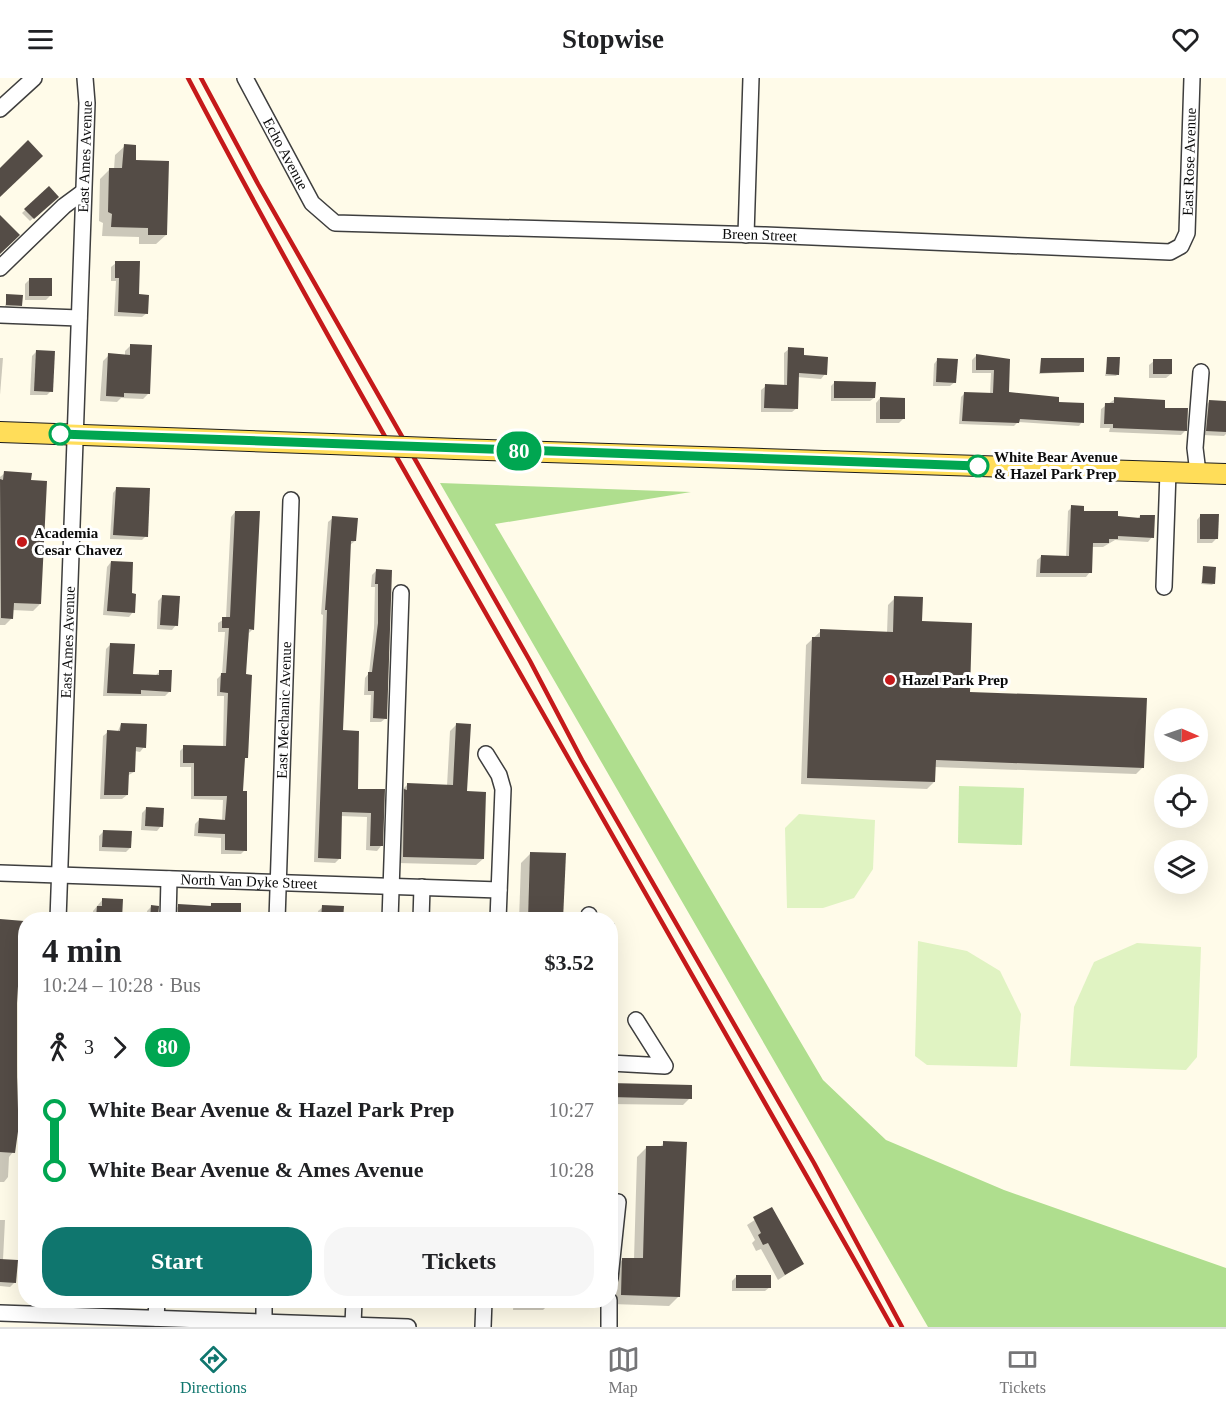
<!DOCTYPE html>
<html lang="en">
<head>
<meta charset="utf-8">
<style>
  body { margin:0; font-family:"Times New Roman",serif; background:#f6f6f6; color:#202124; height:100vh; display:flex; flex-direction:column; font-size:22px; white-space:nowrap }
  * { box-sizing:border-box; margin:0 }
  p { font-size:20px; color:#757577 }
  .icon { flex:none; width:33px; height:33px; fill:none; stroke:currentColor; stroke-width:2; stroke-linecap:round; stroke-linejoin:round }
  .map { position:relative; flex:1; overflow:hidden }
  .drawer { position:absolute; left:18px; top:834px; width:600px; height:396px; display:flex; flex-direction:column; background:#fff; border-radius:24px; box-shadow:0 6px 24px #0002 }
  .drawer>* { flex:none }
  .badge { padding:0 12px; border-radius:20px; font-size:21px; line-height:39px }
  .needle { width:39px; rotate:92deg }
  .buttons { position:absolute; left:1154px; top:630px; display:grid; gap:12px }
  .buttons a { display:grid; place-items:center; width:54px; height:54px; border-radius:50%; background:#fff; box-shadow:0 6px 24px #0002; font-size:30px }
  .map>.badge { position:absolute; translate:-50% -50%; box-shadow:0 0 0 3px #fff }
  .legs { display:flex; align-items:center; gap:9px; height:66px; padding:0 24px; font-size:20px }
  .legs p { margin-inline-start:auto }
  .headline { display:flex; align-items:center; justify-content:space-between; height:102px; padding:0 24px }
  h1 { font-size:33px; font-weight:700; line-height:45px }
  .button { display:flex; gap:12px; margin-top:auto; padding:12px 24px }
  .button a { flex:1; height:69px; border-radius:24px; background:#0f766e; color:#fff; font-size:24px; font-weight:700; line-height:69px; text-align:center }
  .button a+a { background:#f6f6f6; color:#202124 }
  ul { padding:0 24px; list-style:none }
  li { display:flex; align-items:center; gap:21px; height:60px; font-size:22px }
  li i { display:grid; place-items:center; width:9px; height:100%; margin:0 8px; background:currentColor }
  li i::after { content:''; width:15px; height:15px; margin:-8px; border:4px solid; border-radius:50%; background:#fff }
  li p { margin-inline-start:auto }
  li:first-child i { background:linear-gradient(#0000 50%,currentColor 0) }
  li:last-child i { background:linear-gradient(currentColor 50%,#0000 0) }
  header { display:flex; justify-content:space-between; align-items:center; height:78px; padding:0 24px; background:#fff; font-size:27px; font-weight:700 }
  .dock { display:flex; justify-content:space-around; align-items:center; height:84px; border-top:2px solid #e0e0e0; background:#fff; font-size:16px; color:#757577 }
  .dock a { display:grid; justify-items:center; gap:3px }
  .dock .active { color:#0f766e }
  .map>svg:first-child { display:block }
  .green { fill:#cdecb0 }
  .forest { fill:#afde8e }
  .pitch { fill:#e0f3c2 }
  .shadow { fill:#0003 }
  .building { fill:#544c46 }
  .lines { fill:none; stroke-linecap:round; stroke-linejoin:round }
  .minor-casing { stroke:#3e3e3e; stroke-width:18 }
  .major-casing { stroke:#1c1c1c; stroke-width:22 }
  .minor { stroke:#fff; stroke-width:15 }
  .major { stroke:#ffdd59; stroke-width:20 }
  .rail { stroke:#c5191a; stroke-width:4.5 }
  .major-bridge-casing { stroke:#1c1c1c; stroke-width:22; stroke-linecap:butt }
  .major-bridge { stroke:#ffdd59; stroke-width:20 }
  .line-1-casing { stroke:#fff; stroke-width:14 }
  .line-1 { stroke:#00a651; stroke-width:9 }
  .stop-1-dot { fill:#fff; stroke:#00a651; stroke-width:3 }
  .poi-dot { fill:#c5191a; stroke:#fff; stroke-width:2 }
  .labels { text-anchor:middle; stroke-width:6; stroke-linejoin:round; paint-order:stroke }
  .street-label { font-size:15px; fill:#0b0b0b; stroke:#fff }
  .stop-label { font-size:15px; font-weight:bold; fill:#0b0b0b; stroke:#fff; text-anchor:start }
  .poi-label { font-size:15px; font-weight:bold; fill:#0b0b0b; stroke:#fff; text-anchor:start }
</style>
</head>
<body>
<header><svg class="icon" aria-label="menu" viewBox="0 0 24 24"><path d="M4 6h16M4 12h16M4 18h16"/></svg>Stopwise<svg class="icon" aria-label="heart" viewBox="0 0 24 24"><path d="M12 20l-8-8c-3-5 5-10 8-4 3-6 11-1 8 4z"/></svg></header>
<div class="map">
<svg width="1226" height="1249" viewBox="0 0 1226 1249">
  <rect width="100%" height="100%" fill="#fffbe9"/>
  <polygon class="green" points="959,708 1024,710 1022,767 958,765"/>
  <polygon class="forest" points="440,405 691,414 495,446 823,1002 886,1062 1004,1112 1226,1190 1226,1249 928,1249"/>
  <g class="pitch">
    <polygon points="799,736 875,742 873,791 854,820 823,830 787,830 785,750"/>
    <polygon points="918,863 967,873 1000,893 1021,936 1017,989 927,987 915,978"/>
    <polygon points="1137,865 1201,869 1197,979 1186,992 1070,988 1074,929 1094,884"/>
  </g>
  <g class="shadow">
    <polygon points="125,68 166,157 156,166 139,166 139,159 102,158 103,145 99,143 100,101 110,91 114,91 115,77"/>
    <polygon points="49,110 57,119 30,143 22,135"/>
    <polygon points="116,185 147,235 142,239 114,238 116,203 111,203 111,189"/>
    <polygon points="29,202 50,218 46,222 25,222 25,206"/>
    <polygon points="7,218 20,227 5,229"/>
    <polygon points="131,267 148,316 143,321 121,320 117,324 100,323 103,283 109,277 125,278 125,273"/>
    <polygon points="789,271 825,296 821,301 797,299 797,330 792,334 761,334 761,312 766,308 784,308 784,275"/>
    <polygon points="36,274 51,313 47,317 30,317 32,278"/>
    <polygon points="976,278 1009,282 1007,316 1057,325 1082,344 1079,348 1018,344 1014,348 959,346 961,319 965,315 990,317 991,295 972,295 972,282"/>
    <polygon points="0,280 3,280 0,317"/>
    <polygon points="1108,280 1118,296 1116,298 1105,298"/>
    <polygon points="938,281 955,304 950,308 933,308 934,286"/>
    <polygon points="1041,281 1082,293 1039,296"/>
    <polygon points="1154,283 1171,296 1166,300 1149,300 1149,287"/>
    <polygon points="834,305 874,320 870,323 831,323 831,308"/>
    <polygon points="880,320 903,341 899,345 876,345 876,325"/>
    <polygon points="1115,321 1163,332 1185,353 1181,357 1109,354 1110,350 1100,350 1101,331"/>
    <polygon points="1209,324 1226,325 1226,356 1224,358 1202,357 1205,328"/>
    <polygon points="5,395 40,526 33,533 12,532 12,540 5,547 0,547 0,399"/>
    <polygon points="117,410 146,458 142,462 110,461 113,415"/>
    <polygon points="1072,429 1082,434 1137,441 1140,438 1152,459 1148,464 1115,462 1103,469 1091,469 1090,494 1086,499 1036,499 1037,482 1042,478 1066,480 1068,433"/>
    <polygon points="235,434 253,551 249,555 245,598 246,679 243,683 241,715 245,772 241,776 221,776 221,760 194,758 195,746 199,742 222,743 223,722 191,721 191,689 180,689 180,673 184,669 223,669 224,618 217,618 217,601 222,596 225,554 218,554 218,545 226,540 231,439"/>
    <polygon points="1201,437 1217,460 1212,465 1197,465 1197,442"/>
    <polygon points="333,440 355,463 350,467 342,654 357,712 383,713 381,768 377,773 366,772 367,739 340,738 340,780 335,785 314,784 323,537 321,536 328,444"/>
    <polygon points="111,484 130,517 133,534 129,539 103,537 107,489"/>
    <polygon points="1204,490 1214,505 1212,507 1201,506"/>
    <polygon points="376,493 391,494 386,640 381,644 370,644 371,617 364,617 365,600 369,595 374,550 375,509 371,509 372,497"/>
    <polygon points="163,518 176,547 172,552 157,551 158,523"/>
    <polygon points="895,520 921,544 968,615 1143,689 1136,696 934,689 934,704 927,711 801,706 806,567 821,553 887,555 888,527"/>
    <polygon points="110,567 132,597 155,598 160,593 170,613 165,618 103,618 106,571"/>
    <polygon points="121,646 144,669 140,674 135,673 134,694 127,698 127,717 122,721 100,721 103,658 108,654 117,655"/>
    <polygon points="456,647 466,715 483,781 476,787 397,785 401,713 408,706 447,708 450,653"/>
    <polygon points="146,731 161,748 157,753 141,752 142,735"/>
    <polygon points="104,753 130,770 126,774 99,773 99,758"/>
    <polygon points="531,775 562,842 519,842 521,785"/>
    <polygon points="103,821 120,840 119,842 93,842 93,833"/>
    <polygon points="212,826 239,842 174,842 174,832 179,828 209,829"/>
    <polygon points="151,829 158,842 147,842 147,833"/>
    <polygon points="323,829 341,842 318,842 318,833"/>
    <polygon points="442,835 472,837 472,842 436,842"/>
    <polygon points="366,836 379,837 380,842 361,842"/>
    <polygon points="0,843 21,891 18,894 16,925 18,1048 13,1074 9,1079 8,1099 4,1104 0,1104"/>
    <polygon points="610,845 615,845 613,882 610,884"/>
    <polygon points="610,919 616,920 615,954 610,958"/>
    <polygon points="610,1007 690,1020 683,1027 610,1026"/>
    <polygon points="664,1065 679,1218 669,1228 612,1226 613,1191 623,1181 634,1181 637,1079 647,1069 659,1070"/>
    <polygon points="772,1131 802,1186 778,1202 761,1171 756,1173 752,1165 755,1162 747,1147"/>
    <polygon points="0,1142 5,1142 3,1182 15,1204 10,1209 0,1208"/>
    <polygon points="737,1198 770,1209 765,1213 732,1213 732,1203"/>
    <polygon points="401,1222 442,1222 436,1229 401,1228"/>
    <polygon points="514,1222 560,1222 556,1227 549,1226 543,1232 513,1232"/>
  </g>
  <g class="building">
    <polygon points="28,62 43,78 0,119 0,90"/>
    <polygon points="124,66 136,67 136,82 169,83 167,157 148,157 148,150 111,149 112,136 108,134 109,90 122,90"/>
    <polygon points="49,108 59,119 34,141 24,131"/>
    <polygon points="0,137 20,157 0,176"/>
    <polygon points="115,183 140,183 139,216 149,217 148,236 118,234 119,200 115,200"/>
    <rect x="29" y="200" width="23" height="18"/>
    <polygon points="6,216 23,217 22,228 6,227"/>
    <polygon points="130,266 152,267 150,316 124,315 124,319 106,318 108,275 130,277"/>
    <polygon points="788,269 804,270 804,277 828,279 827,297 799,295 798,331 764,330 765,306 787,307"/>
    <polygon points="36,272 55,273 53,314 34,313"/>
    <polygon points="976,276 1010,281 1009,314 1059,319 1059,324 1084,325 1084,345 1020,341 1019,345 962,343 964,314 993,315 994,292 976,292"/>
    <polygon points="1107,279 1120,279 1119,297 1106,296"/>
    <polygon points="937,280 958,281 956,305 936,304"/>
    <polygon points="1041,280 1084,280 1084,294 1040,295"/>
    <rect x="1153" y="281" width="19" height="15"/>
    <polygon points="834,303 876,304 875,320 834,320"/>
    <polygon points="880,319 905,320 905,341 880,341"/>
    <polygon points="1114,319 1165,322 1165,330 1188,330 1187,353 1113,350 1113,346 1104,346 1105,325 1114,325"/>
    <polygon points="1209,322 1226,323 1226,354 1206,353"/>
    <polygon points="4,393 32,395 31,402 47,403 41,526 14,525 13,541 1,540 0,401 3,402"/>
    <polygon points="116,409 150,410 148,459 113,457"/>
    <polygon points="1071,427 1084,428 1084,433 1118,433 1118,438 1140,440 1140,437 1155,437 1154,460 1118,458 1118,461 1109,461 1109,465 1093,465 1092,495 1040,495 1041,477 1069,478"/>
    <polygon points="235,433 260,433 254,552 249,551 246,596 252,597 248,680 245,680 243,713 247,713 247,773 225,772 225,756 198,755 199,740 225,742 227,718 194,718 194,685 183,685 183,667 226,668 228,615 220,614 221,595 226,595 229,550 222,550 222,539 230,539"/>
    <polygon points="1200,436 1219,436 1218,461 1200,461"/>
    <polygon points="332,438 358,440 356,463 351,463 343,652 359,653 358,711 385,711 383,768 370,768 371,735 342,734 341,781 318,780 327,532 325,532"/>
    <polygon points="111,483 133,484 132,515 136,516 135,535 107,533"/>
    <polygon points="1203,488 1216,489 1215,506 1202,505"/>
    <polygon points="376,491 392,492 387,641 373,640 374,613 368,613 368,594 372,594 378,545 378,506 375,506"/>
    <polygon points="162,517 180,518 178,548 160,547"/>
    <polygon points="894,518 923,519 922,543 972,545 970,614 1147,620 1144,690 936,682 935,704 807,700 812,559 820,559 820,551 893,554"/>
    <polygon points="110,565 135,566 133,596 159,597 159,592 172,592 171,614 141,612 141,616 107,615"/>
    <polygon points="121,645 147,646 146,670 136,669 135,694 129,694 128,717 104,717 107,652 120,653"/>
    <polygon points="456,645 471,646 467,713 486,714 484,781 403,779 404,711 407,712 407,705 453,707"/>
    <polygon points="146,729 164,730 163,749 145,748"/>
    <polygon points="103,752 132,753 131,770 102,769"/>
    <polygon points="530,774 566,775 563,842 528,842"/>
    <polygon points="102,820 123,821 122,841 96,839 97,828 102,828"/>
    <polygon points="211,825 241,825 241,842 178,842 178,826 211,828"/>
    <polygon points="151,827 159,828 158,842 150,842"/>
    <polygon points="322,827 344,828 343,842 321,842"/>
    <polygon points="0,841 24,843 23,891 19,891 17,925 17,999 18,1032 21,1032 15,1075 0,1074"/>
    <polygon points="610,1005 692,1007 692,1021 610,1019"/>
    <polygon points="663,1063 687,1064 680,1219 621,1217 622,1180 643,1180 646,1068 663,1068"/>
    <polygon points="772,1129 804,1186 785,1197 768,1165 763,1167 758,1157 761,1155 753,1139"/>
    <polygon points="0,1181 18,1182 16,1205 0,1204"/>
    <rect x="736" y="1197" width="35" height="13"/>
  </g>
  <g class="lines">
    <defs>
      <g id="minor">
        <path id="s1" d="M245 0 312 125 335 145 765 157 1170 174 1181 168 1187 155 1192 0"/>
        <polyline points="0,31 34,0"/>
        <polyline points="746,157 751,0"/>
        <polyline points="0,190 64,128 83,114"/>
        <polyline points="0,237 79,240"/>
        <polyline points="1198,395 1195,370 1201,294"/>
        <polyline points="1164,509 1168,394"/>
        <polyline points="486,676 499,697 503,711 498,842"/>
        <path id="s2" d="M0 795 499 812"/>
        <path id="s3" d="M58 842 87 25 85 0"/>
        <polyline points="168,842 169,801"/>
        <path id="s4" d="M277 842 291 422"/>
        <polyline points="390,842 401,515"/>
        <polyline points="421,842 422,809"/>
        <polyline points="588,842 589,837"/>
        <polyline points="610,985 665,988 636,942"/>
        <polyline points="610,1200 618,1124"/>
        <polyline points="0,1235 408,1249"/>
        <polyline points="156,1240 157,1222"/>
        <polyline points="264,1244 264,1222"/>
        <polyline points="353,1247 354,1222"/>
        <polyline points="483,1249 484,1222"/>
        <polyline points="609,1249 609,1222"/>
      </g>
      <g id="major">
        <polyline points="0,354 331,366"/>
        <polyline points="456,371 1226,396"/>
      </g>
    </defs>
    <use href="#minor" class="minor-casing"/>
    <use href="#major" class="major-casing"/>
    <use href="#minor" class="minor"/>
    <use href="#major" class="major"/>
    <g class="rail">
      <path d="M188 0C295 204 411 404 525 604 648 818 771 1033 892 1249"/>
      <polyline points="201,0 258,106 530,583 582,682 814,1085 902,1249"/>
    </g>
    <defs>
      <polyline id="major-bridge" points="331,366 456,371"/>
    </defs>
    <use href="#major-bridge" class="major-bridge-casing"/>
    <use href="#major-bridge" class="major-bridge"/>
  </g>
  <g class="lines">
    <defs>
      <polyline id="line-1" points="60,356 978,388"/>
    </defs>
    <use href="#line-1" class="line-1-casing"/>
    <use href="#line-1" class="line-1"/>
  </g>
  <g class="stop-1-dot">
    <circle cx="60" cy="356" r="10"/>
    <circle cx="978" cy="388" r="10"/>
  </g>
  <g class="poi-dot">
    <circle cx="22" cy="464" r="6"/>
    <circle cx="890" cy="602" r="6"/>
  </g>
  <g class="labels">
    <g class="street-label">
      <text dy="5" stroke="none"><textPath href="#s1" startOffset="86">Echo Avenue</textPath></text>
      <text dy="5" stroke="none"><textPath href="#s3" startOffset="764">East Ames Avenue</textPath></text>
      <text dy="5" stroke="none"><textPath href="#s1" startOffset="1106">East Rose Avenue</textPath></text>
      <text dy="5" stroke="none"><textPath href="#s1" startOffset="597">Breen Street</textPath></text>
      <text dy="5" stroke="none"><textPath href="#s3" startOffset="278">East Ames Avenue</textPath></text>
      <text dy="5" stroke="none"><textPath href="#s4" startOffset="210">East Mechanic Avenue</textPath></text>
      <text dy="5" stroke="none"><textPath href="#s2" startOffset="249">North Van Dyke Street</textPath></text>
    </g>
    <g class="stop-label">
      <text x="994" y="384">White Bear Avenue<tspan x="994" dy="17">&amp; Hazel Park Prep</tspan></text>
    </g>
    <g class="poi-label">
      <text x="34" y="460">Academia<tspan x="34" dy="17">Cesar Chavez</tspan></text>
      <text x="902" y="607">Hazel Park Prep</text>
    </g>
  </g>
</svg>
<div class="buttons">
<a><svg class="needle" viewBox="-14 -14 28 28"><path d="M0-13l5 13h-10z" fill="#e53935"/><path d="M0 13l5-13h-10z" fill="#757577"/></svg></a>
<a><svg class="icon" aria-label="locate" viewBox="0 0 24 24"><circle cx="12" cy="12" r="6"/><path d="M12 2v4M12 18v4M2 12h4M18 12h4"/></svg></a>
<a><svg class="icon" aria-label="layers" viewBox="0 0 24 24"><path d="M12 4l9 5-9 5-9-5zM3 14l9 5 9-5"/></svg></a>
</div>
<b class="badge" style="left:519px;top:373px;background:#00a651;color:#fff">80</b>
<section class="drawer">
<div class="headline"><div><h1>4 min</h1><p>10:24 – 10:28 · Bus</p></div><b>$3.52</b></div>
<div class="legs"><svg class="icon" aria-label="walk" viewBox="0 0 24 24"><circle cx="13" cy="4" r="2"/><path d="M13 8l-2 6 4 7M11 14l-3 7M7 12l3-4h3l4 4"/></svg>3<svg class="icon" aria-label="forward" viewBox="0 0 24 24"><path d="M9 5l7 7-7 7"/></svg><b class="badge" style="background:#00a651;color:#fff">80</b></div>
<ul>
<li><i style="color:#00a651"></i><b>White Bear Avenue &amp; Hazel Park Prep</b><p>10:27</p></li>
<li><i style="color:#00a651"></i><b>White Bear Avenue &amp; Ames Avenue</b><p>10:28</p></li>
</ul>
<div class="button"><a>Start</a><a>Tickets</a></div>
</section>
</div>
<nav class="dock">
<a class="active"><svg class="icon" aria-label="directions" viewBox="0 0 24 24"><path d="M12 3l9 9-9 9-9-9zM9 14v-3h6M13 9l2 2-2 2"/></svg>Directions</a>
<a><svg class="icon" aria-label="map" viewBox="0 0 24 24"><path d="M3 6l6-2 6 2 6-2v14l-6 2-6-2-6 2zM9 4v14M15 6v14"/></svg>Map</a>
<a><svg class="icon" aria-label="tickets" viewBox="0 0 24 24"><path d="M3 7h18v10H3zM15 7v10"/></svg>Tickets</a>
</nav>
</body>
</html>
